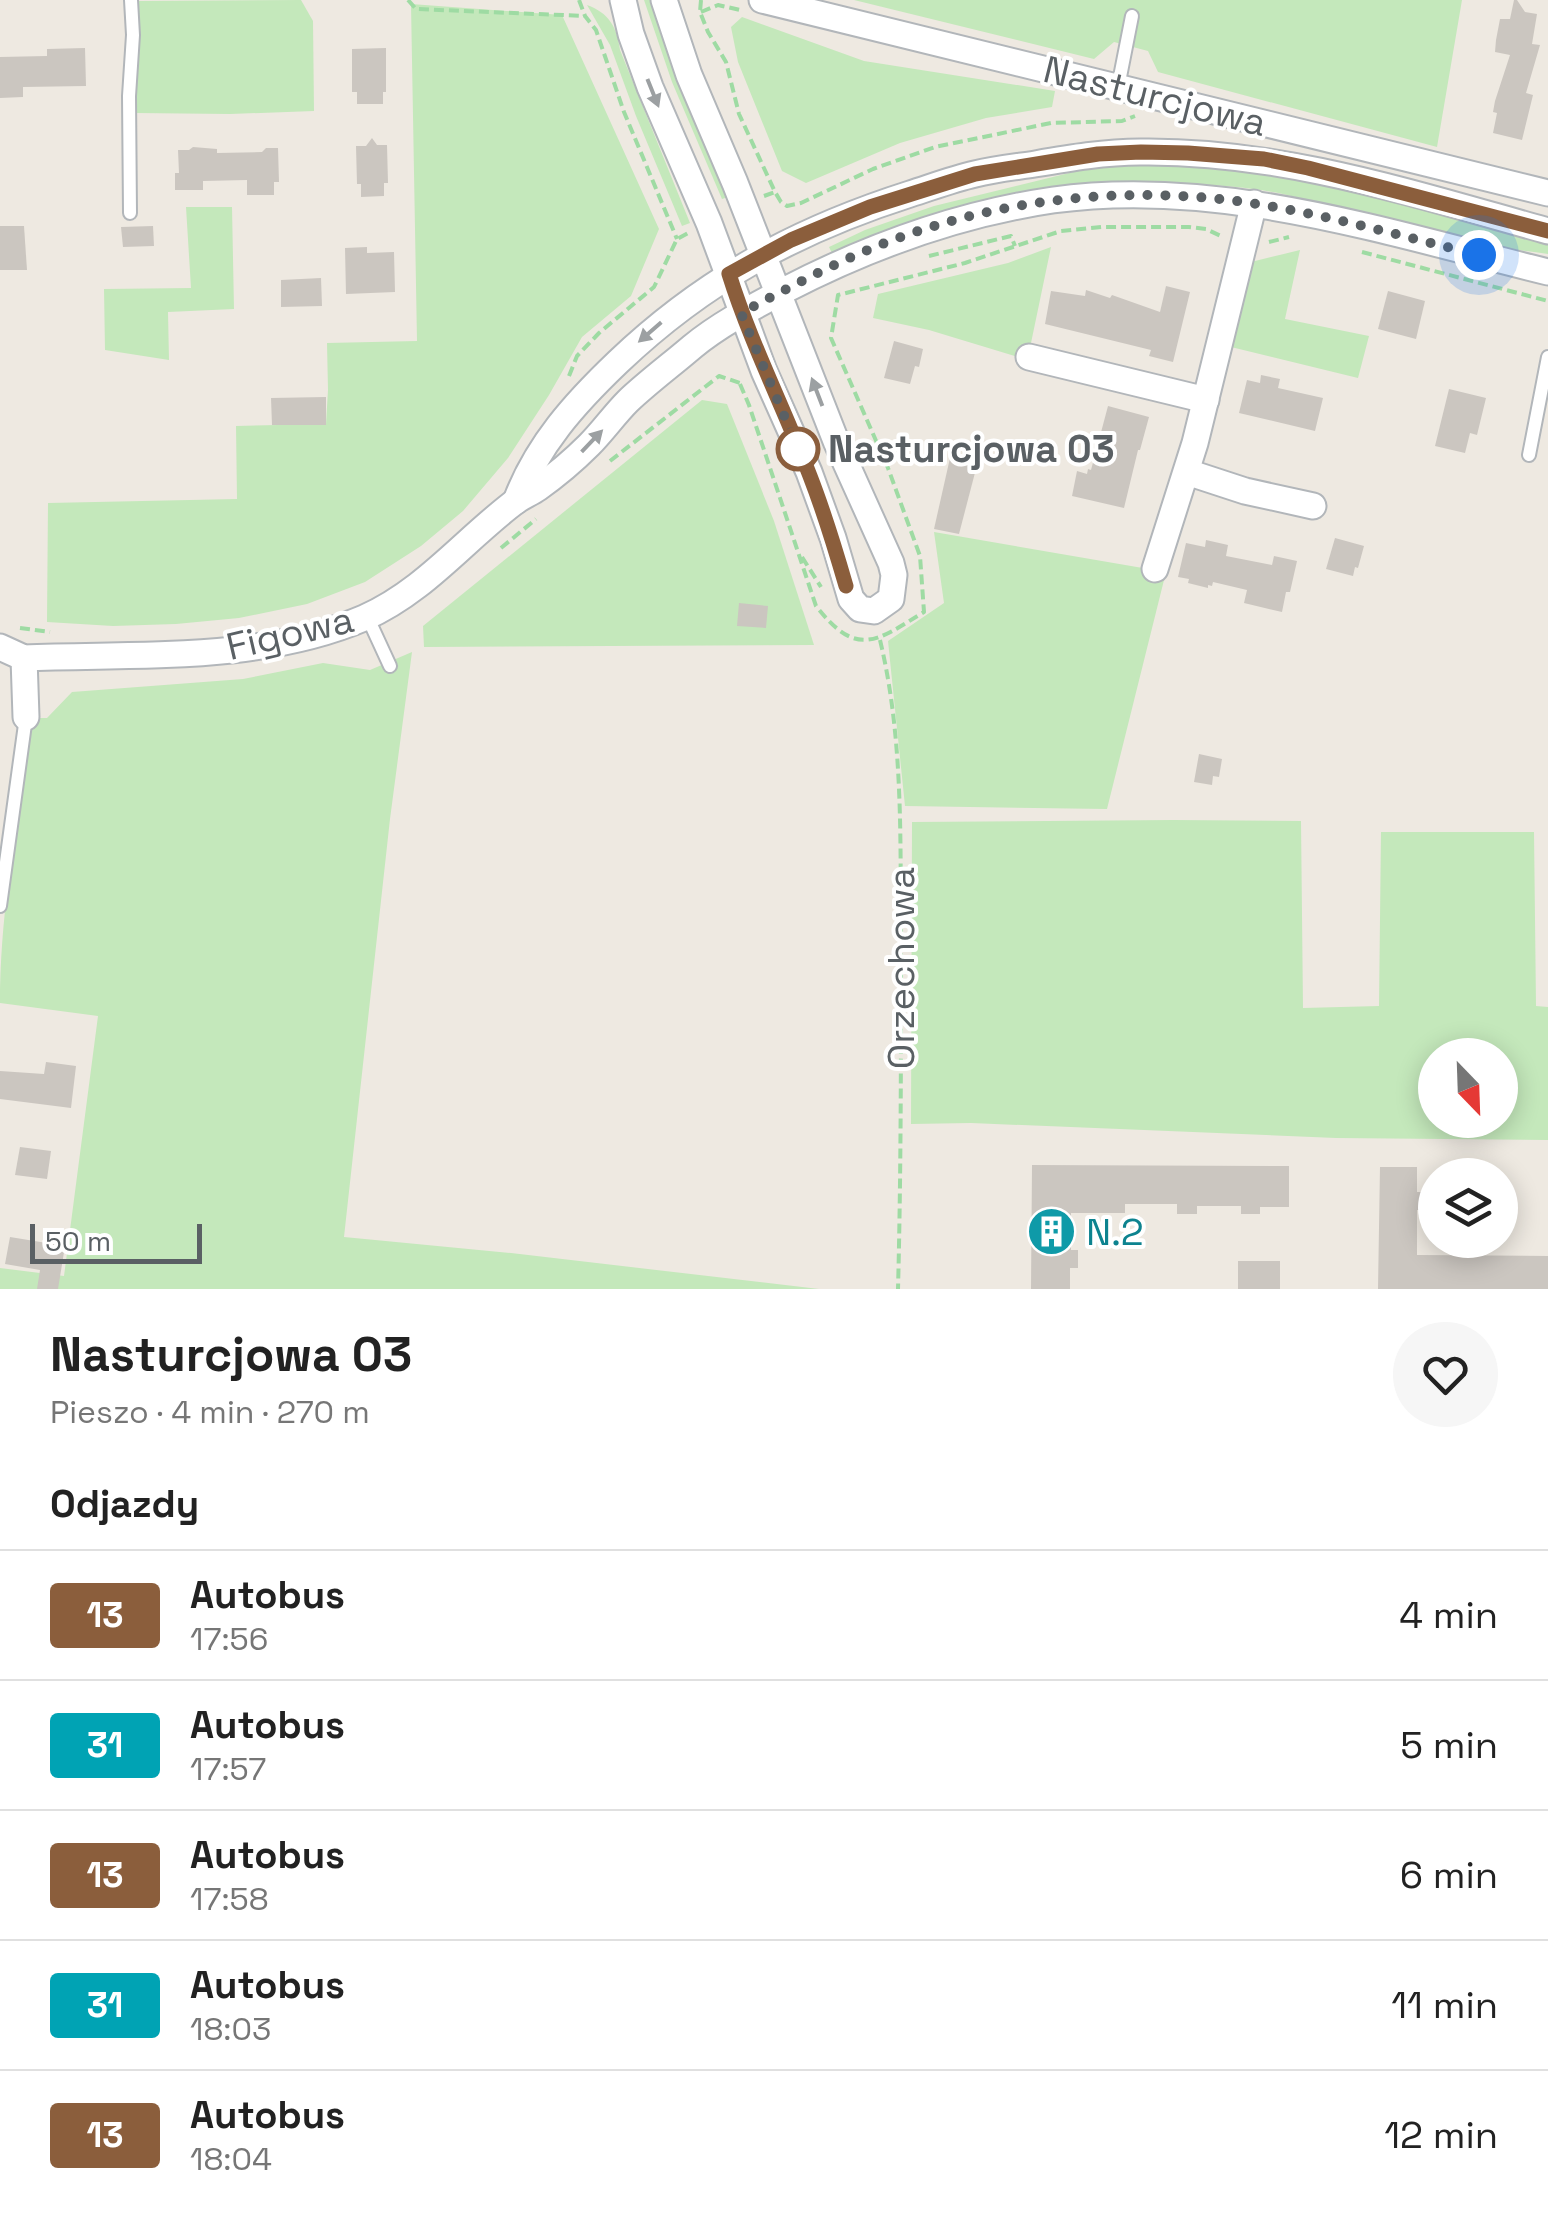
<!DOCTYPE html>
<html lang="pl">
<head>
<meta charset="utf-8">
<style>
  body { margin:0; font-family:"Space Grotesk",sans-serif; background:#f6f6f6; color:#222; height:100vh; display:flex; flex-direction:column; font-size:38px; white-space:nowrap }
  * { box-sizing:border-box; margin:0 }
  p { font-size:32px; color:#767676 }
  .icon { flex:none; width:55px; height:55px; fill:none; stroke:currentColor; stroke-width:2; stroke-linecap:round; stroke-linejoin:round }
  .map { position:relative; height:1289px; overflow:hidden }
  .drawer { display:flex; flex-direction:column; background:#fff; flex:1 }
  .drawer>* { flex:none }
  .badge { padding:0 20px; border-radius:8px; font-size:35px; line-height:65px }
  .needle { width:65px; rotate:157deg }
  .fabs { position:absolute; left:1418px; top:1038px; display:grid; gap:20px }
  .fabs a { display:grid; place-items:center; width:100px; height:100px; border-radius:50%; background:#fff; box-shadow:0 5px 25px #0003; font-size:50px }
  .scale { position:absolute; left:30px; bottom:25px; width:172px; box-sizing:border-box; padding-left:10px; border:5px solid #5a6064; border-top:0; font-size:28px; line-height:35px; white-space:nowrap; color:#5a6064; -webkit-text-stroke:8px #fff; paint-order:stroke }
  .you { position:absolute; width:50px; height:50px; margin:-25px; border:8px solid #fff; border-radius:50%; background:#1a73e8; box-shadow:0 0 0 15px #1a73e833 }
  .map>.badge { position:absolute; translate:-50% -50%; box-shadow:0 0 0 5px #fff }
  h2 { padding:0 50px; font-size:38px; line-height:90px }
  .round { display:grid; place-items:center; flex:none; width:105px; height:105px; border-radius:52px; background:#f6f6f6 }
  .headline { display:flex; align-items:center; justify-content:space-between; height:170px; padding:0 50px }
  h1 { font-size:48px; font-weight:600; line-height:75px }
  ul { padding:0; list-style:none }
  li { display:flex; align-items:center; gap:30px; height:130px; padding:0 50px; border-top:2px solid #e0e0e0 }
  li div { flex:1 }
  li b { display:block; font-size:38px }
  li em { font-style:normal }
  li .badge { min-width:110px; font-weight:700; text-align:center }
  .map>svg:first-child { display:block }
  .green { fill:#c4e8bb; fill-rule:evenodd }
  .building { fill:#cbc6c0 }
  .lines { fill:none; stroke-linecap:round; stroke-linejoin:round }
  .service-casing { stroke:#b2b6ba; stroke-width:16 }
  .minor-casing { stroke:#b2b6ba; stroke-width:29 }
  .path { stroke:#9edba3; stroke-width:4; stroke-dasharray:10 5; stroke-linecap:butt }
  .service { stroke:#fff; stroke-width:12 }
  .minor { stroke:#fff; stroke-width:25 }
  .oneway { fill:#9ca0a2 }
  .line-casing { stroke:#fff; stroke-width:22 }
  .line { stroke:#8b5e3c; stroke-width:15 }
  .walk { stroke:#5a6064; stroke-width:10; stroke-dasharray:0 18 }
  .stop-dot { fill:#fff; stroke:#8b5e3c; stroke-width:5 }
  .labels { text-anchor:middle; stroke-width:8; stroke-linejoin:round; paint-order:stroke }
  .street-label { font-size:38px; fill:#5a6064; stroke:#fff }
  .stop-label { font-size:38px; font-weight:bold; fill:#5a6064; stroke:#fff; text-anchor:start }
  .culture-label { font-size:38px; fill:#0d838f; stroke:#fff; text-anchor:start }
</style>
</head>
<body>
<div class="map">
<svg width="1548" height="1289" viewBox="0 0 1548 1289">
  <rect width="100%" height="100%" fill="#eee9e1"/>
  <g class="green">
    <polygon points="301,0 313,21 314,111 230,114 135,113 139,1"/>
    <polygon points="644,0 652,0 665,42 728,197 722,199 672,82"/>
    <polygon points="854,0 1462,0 1437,147 1158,72 1148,51 1114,42 1094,59"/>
    <polygon points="411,4 562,15 659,229 631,296 582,337 549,395 508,458 463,511 421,546 365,582 307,604 239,618 176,624 113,626 47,622 48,503 237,499 236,426 326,424 328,390 327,343 417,341"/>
    <path d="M587 5C609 13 617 27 620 50L690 223 682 226 636 116 610 45Z"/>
    <polygon points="742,17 864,61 1055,91 1052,107 986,118 900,143 806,183 782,171 738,62 731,27"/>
    <path d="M1110 163 1215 165 1317 181 1548 241V254C1528 251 1507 249 1487 245 1420 233 1354 209 1287 195 1257 188 1226 186 1196 184 1067 175 949 201 832 253L829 247 865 230 934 206Z"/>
    <polygon points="186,207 232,207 234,309 168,312 169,360 105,350 104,289 191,288"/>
    <polygon points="1051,247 1031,343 1025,359 929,330 873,318 878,294 1008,263"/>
    <polygon points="1300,250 1285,319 1369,336 1358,378 1231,347 1251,262"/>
    <polygon points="702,400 727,404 774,521 814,645 424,647 423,626"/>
    <polygon points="934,532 1166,572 1107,809 905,806 888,641 944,603"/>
    <path d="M412 652 390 819 344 1237 511 1253 819 1289H0V1268L64 1276 98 1016 0 1003C0 907 19 812 33 718H47L72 692 243 679 323 663 370 670Z"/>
    <path d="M1173 820 1301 821 1303 1008 1379 1006 1381 832H1534L1536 1006 1548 1007V1140L1336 1138 971 1123 911 1124 912 822ZM1435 1055H1500V1120H1435Z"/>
  </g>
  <g class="building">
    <polygon points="1514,0 1517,0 1525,12 1537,14 1532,44 1540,45 1526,93 1533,95 1522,140 1493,133 1497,113 1493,112 1495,101 1510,55 1495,52 1496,40 1500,19 1510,19"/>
    <polygon points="85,48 86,86 23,87 23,97 0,98 0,57 47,56 47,49"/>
    <polygon points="386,48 386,92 383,92 383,104 357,104 357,92 352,92 352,49"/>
    <polygon points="372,138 377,145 387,145 388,183 384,183 384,196 361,197 361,184 357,184 356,146 366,146"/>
    <polygon points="193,147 217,149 217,153 262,152 266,148 278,148 279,182 274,182 274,195 247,195 247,180 203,181 203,190 175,190 175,173 179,173 178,150 189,150"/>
    <polygon points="0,226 24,226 27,270 0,270"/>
    <polygon points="153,226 154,246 123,247 121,227"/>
    <polygon points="367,247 367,253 394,252 395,292 346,294 345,248"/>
    <polygon points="321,278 322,306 281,307 281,280"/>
    <polygon points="1166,286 1190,292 1173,362 1149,356 1151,350 1045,324 1051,291 1085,296 1086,290 1110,298 1112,295 1160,312"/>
    <polygon points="1388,291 1425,301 1416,339 1378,329"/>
    <polygon points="894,341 923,349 919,367 915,366 910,384 884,378"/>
    <polygon points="1261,375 1280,379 1278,388 1323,398 1315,431 1239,413 1247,380 1260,383"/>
    <polygon points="1449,389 1486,398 1477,435 1470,433 1465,453 1435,446"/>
    <polygon points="326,397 326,425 272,425 271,398"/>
    <polygon points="1108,406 1149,417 1140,450 1138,450 1124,508 1072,496 1077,471 1087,474 1088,469 1091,470"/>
    <polygon points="950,458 977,465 959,534 934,529"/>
    <polygon points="1335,538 1364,546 1358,568 1355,567 1353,576 1326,569"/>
    <polygon points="1206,540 1228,545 1226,556 1272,565 1274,556 1297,561 1290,592 1286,592 1282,612 1244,603 1247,590 1213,582 1212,586 1208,585 1208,588 1188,583 1189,579 1178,577 1186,543 1205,547"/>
    <polygon points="739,603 768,606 766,628 737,626"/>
    <polygon points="1199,754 1222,759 1219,777 1213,776 1212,785 1194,782"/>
    <polygon points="46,1062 76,1066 71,1108 0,1099 0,1071 44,1074"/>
    <polygon points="20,1147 51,1151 47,1179 15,1175"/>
    <polygon points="1032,1165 1289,1166 1289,1207 1260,1207 1260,1214 1241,1214 1241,1206 1197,1206 1197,1214 1177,1214 1177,1204 1125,1204 1125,1213 1071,1213 1071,1250 1078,1250 1078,1268 1070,1268 1070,1289 1031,1289"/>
    <polygon points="1380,1167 1417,1167 1417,1192 1426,1192 1426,1210 1417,1210 1417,1255 1548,1256 1548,1289 1378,1289"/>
    <polygon points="10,1237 65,1246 58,1289 37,1289 40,1270 5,1264"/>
    <rect x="1238" y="1261" width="42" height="28"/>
  </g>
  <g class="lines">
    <defs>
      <g id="service">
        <polyline points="1118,87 1132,16"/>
        <polyline points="130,213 129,96 133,35 131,0"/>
        <polyline points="1529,455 1548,357"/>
        <polyline points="367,616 390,666"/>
        <polyline points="0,906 26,717"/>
      </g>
      <g id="minor">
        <polyline points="623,0 631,34 650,87 709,223 764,371 809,472 833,538 851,599 860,609 874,611 891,599 894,575 891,563 836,441 735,183 689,75 664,0"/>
        <polyline points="762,0 1548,193"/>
        <polyline points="1029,357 1206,400"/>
        <polyline points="1187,472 1245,491 1313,506"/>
        <path d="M516 501C537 445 575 403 618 362 704 280 797 230 910 194 932 187 953 179 975 174 995 169 1015 167 1035 164 1070 158 1105 152 1140 152 1280 150 1414 194 1548 231"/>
        <polyline points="1155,569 1195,443 1254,203"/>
        <path d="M0 647 24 658C137 653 258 663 364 618 425 591 464 540 516 501 523 496 531 493 538 488 555 476 574 460 589 445 603 431 614 415 628 401 648 382 671 365 692 347 720 324 753 307 785 290 870 246 958 214 1053 200 1220 177 1388 233 1548 272"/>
        <polyline points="24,658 26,717"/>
      </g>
    </defs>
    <use href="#service" class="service-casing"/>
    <use href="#minor" class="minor-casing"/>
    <g class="path">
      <polyline points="408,0 416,9 585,16"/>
      <polyline points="579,0 585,16 596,30 624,112 677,239"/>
      <polyline points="701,0 700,12 708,32 726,62 739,114 775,192 781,202 787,206 801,203 873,169 935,147 1051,123 1122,121 1135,116"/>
      <polyline points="701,12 718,5 740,10"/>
      <polyline points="764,196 775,192"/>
      <polyline points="1269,242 1289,237"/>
      <polyline points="1362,252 1548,301"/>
      <polyline points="929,256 1011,236 1015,246"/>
      <polyline points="569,376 577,356 599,333 654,287 677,239 688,233"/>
      <path d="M740 384 749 405 816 606C857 658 875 642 924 612L920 556 888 468 831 338 838 295 965 263 1061 231 1102 227H1189L1206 229 1221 236"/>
      <polyline points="610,461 719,376 740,383"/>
      <polyline points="501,548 536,519"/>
      <polyline points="802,557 821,587"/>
      <polyline points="20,628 50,632"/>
      <path d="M880 640C904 740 900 843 901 945 901 1060 901 1174 898 1289"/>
    </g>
    <use href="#service" class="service"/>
    <use href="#minor" class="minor"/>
  </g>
  <defs><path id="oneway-solid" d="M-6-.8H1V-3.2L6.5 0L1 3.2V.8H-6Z" transform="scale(2.5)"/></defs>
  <g class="oneway">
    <use href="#oneway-solid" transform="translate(653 93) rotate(68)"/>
    <use href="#oneway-solid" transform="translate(650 332) rotate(139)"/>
    <use href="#oneway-solid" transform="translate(817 392) rotate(-111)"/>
    <use href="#oneway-solid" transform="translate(592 441) rotate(-46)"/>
  </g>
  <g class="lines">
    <defs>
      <path id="line" d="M846 586C835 548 824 512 810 476 784 408 751 344 729 274L791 240 870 207 975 174 1098 154 1141 152 1188 153 1264 159 1308 168 1548 231"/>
    </defs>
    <use href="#line" class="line-casing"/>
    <use href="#line" class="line"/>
    <path class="walk" d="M798 449 741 313C781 292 821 270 863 252 986 199 1126 183 1257 204 1332 216 1405 237 1479 255"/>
  </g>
  <defs>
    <symbol id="building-disc" viewBox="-11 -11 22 22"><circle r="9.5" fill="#0f9aa8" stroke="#fff"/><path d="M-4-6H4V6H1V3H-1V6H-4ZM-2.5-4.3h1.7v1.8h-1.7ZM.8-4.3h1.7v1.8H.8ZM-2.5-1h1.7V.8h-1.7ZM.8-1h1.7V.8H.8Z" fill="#fff"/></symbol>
  </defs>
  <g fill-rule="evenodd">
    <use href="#building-disc" x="1024" y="1204" width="55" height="55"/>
  </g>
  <circle class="stop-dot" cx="798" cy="449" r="20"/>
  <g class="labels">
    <g class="street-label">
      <text transform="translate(1155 96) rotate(14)" y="13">Nasturcjowa</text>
      <text transform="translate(290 633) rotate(-13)" y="13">Figowa</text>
      <text transform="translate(901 968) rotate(-90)" y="13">Orzechowa</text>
    </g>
    <g class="stop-label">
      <text x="828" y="462">Nasturcjowa 03</text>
    </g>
    <g class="culture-label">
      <text x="1086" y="1245">N.2</text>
    </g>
  </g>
</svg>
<div class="fabs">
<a><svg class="needle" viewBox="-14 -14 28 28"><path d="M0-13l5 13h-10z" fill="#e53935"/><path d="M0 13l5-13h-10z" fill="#767676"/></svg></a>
<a><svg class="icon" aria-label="layers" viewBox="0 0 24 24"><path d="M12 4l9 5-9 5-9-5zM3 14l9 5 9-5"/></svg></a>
</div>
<div class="scale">50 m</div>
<div class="you" style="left:1479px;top:255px"></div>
</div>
<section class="drawer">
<div class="headline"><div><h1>Nasturcjowa 03</h1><p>Pieszo · 4 min · 270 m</p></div><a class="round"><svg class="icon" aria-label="heart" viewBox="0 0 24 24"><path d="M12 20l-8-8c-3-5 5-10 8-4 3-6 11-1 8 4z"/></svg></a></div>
<h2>Odjazdy</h2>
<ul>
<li><span class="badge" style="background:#8b5e3c;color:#fff">13</span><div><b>Autobus</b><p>17:56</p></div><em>4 min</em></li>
<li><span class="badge" style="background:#00a3b4;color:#fff">31</span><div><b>Autobus</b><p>17:57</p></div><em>5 min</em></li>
<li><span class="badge" style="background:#8b5e3c;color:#fff">13</span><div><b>Autobus</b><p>17:58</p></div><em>6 min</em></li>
<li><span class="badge" style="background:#00a3b4;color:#fff">31</span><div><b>Autobus</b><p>18:03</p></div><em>11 min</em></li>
<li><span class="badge" style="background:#8b5e3c;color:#fff">13</span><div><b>Autobus</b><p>18:04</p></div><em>12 min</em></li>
</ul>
</section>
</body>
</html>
